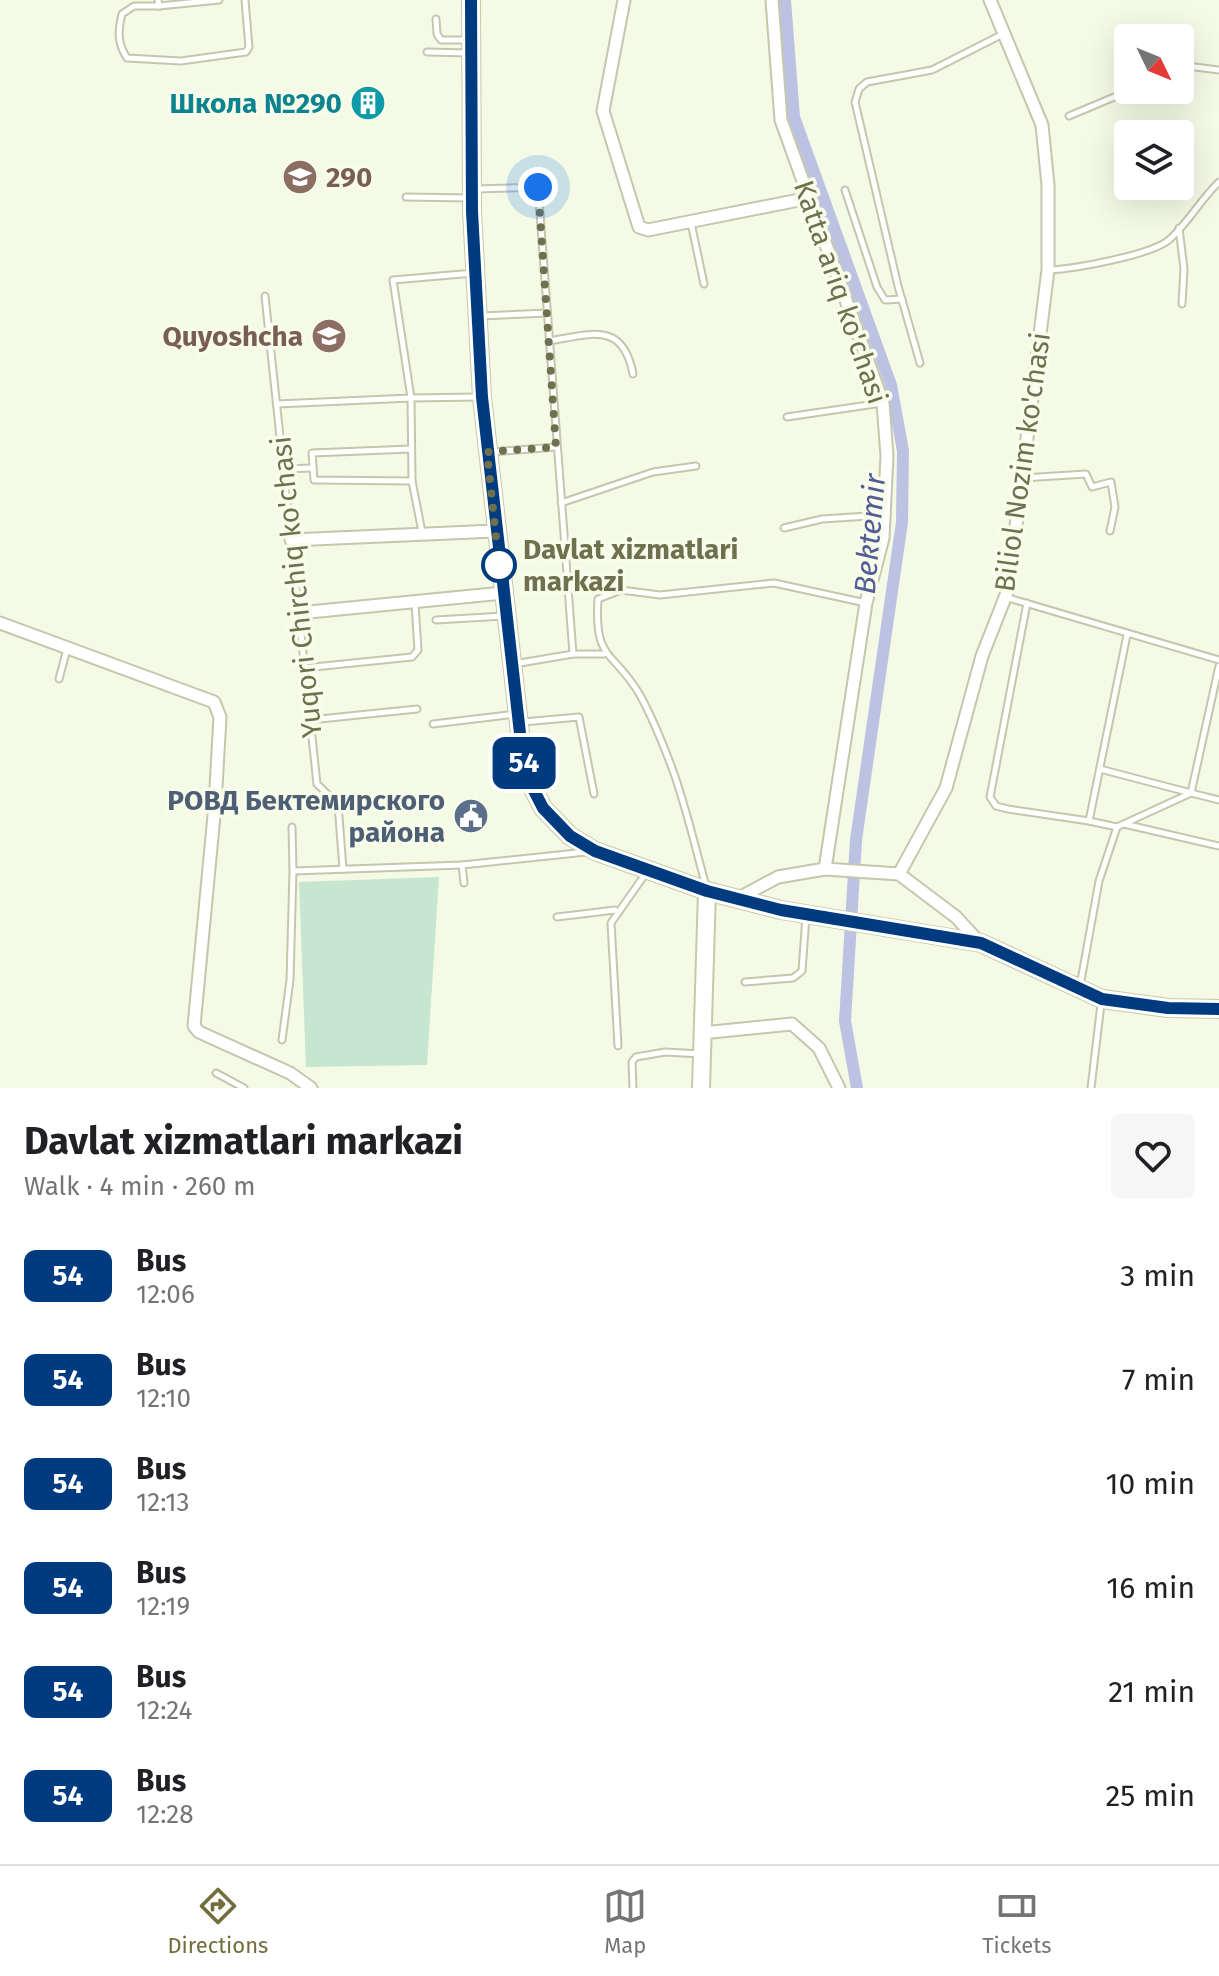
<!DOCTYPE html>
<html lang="en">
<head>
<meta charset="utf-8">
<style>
  body { margin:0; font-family:"Fira Sans",sans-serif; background:#f6f6f6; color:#202124; height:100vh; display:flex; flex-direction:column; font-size:30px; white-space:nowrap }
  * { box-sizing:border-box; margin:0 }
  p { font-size:26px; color:#757577 }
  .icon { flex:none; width:44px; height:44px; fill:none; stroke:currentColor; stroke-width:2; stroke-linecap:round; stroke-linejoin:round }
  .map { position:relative; height:1088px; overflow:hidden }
  .panel { display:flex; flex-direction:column; background:#fff; flex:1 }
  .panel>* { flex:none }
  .badge { padding:0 16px; border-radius:12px; font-size:28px; line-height:52px }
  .needle { width:52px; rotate:133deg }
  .fabs { position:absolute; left:1114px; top:24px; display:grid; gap:16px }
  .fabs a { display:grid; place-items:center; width:80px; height:80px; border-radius:8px; background:#fff; box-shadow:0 8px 32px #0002; font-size:40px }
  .you { position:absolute; width:40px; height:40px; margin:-20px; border:6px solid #fff; border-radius:50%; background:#1a73e8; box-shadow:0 0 0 12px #1a73e833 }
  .map>.badge { position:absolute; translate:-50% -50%; box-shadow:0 0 0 4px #fff }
  .round { display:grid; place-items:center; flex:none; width:84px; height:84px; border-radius:8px; background:#f6f6f6 }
  .headline { display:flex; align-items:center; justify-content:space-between; height:136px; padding:0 24px }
  h1 { font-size:38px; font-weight:700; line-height:60px }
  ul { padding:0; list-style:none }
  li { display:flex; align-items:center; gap:24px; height:104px; padding:0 24px }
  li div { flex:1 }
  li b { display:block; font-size:30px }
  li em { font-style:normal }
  li .badge { min-width:88px; font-weight:700; text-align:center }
  .menu { display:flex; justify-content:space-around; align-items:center; height:112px; border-top:2px solid #e0e0e0; background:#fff; font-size:22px; color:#757577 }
  .menu a { display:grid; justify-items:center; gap:4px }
  .menu .selected { color:#726d3b }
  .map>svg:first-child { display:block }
  .green { fill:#c6e6cf }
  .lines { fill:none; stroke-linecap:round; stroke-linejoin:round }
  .canal { stroke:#bcc2e1; stroke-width:12 }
  .lane-casing { stroke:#c4c7ab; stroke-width:9 }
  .street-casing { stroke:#c4c7ab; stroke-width:15 }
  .secondary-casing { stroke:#c6caa9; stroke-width:20 }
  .lane { stroke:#fff; stroke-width:5 }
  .street { stroke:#fff; stroke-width:11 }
  .secondary { stroke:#fff; stroke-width:16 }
  .line-casing { stroke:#fff; stroke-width:18 }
  .line { stroke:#003b80; stroke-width:12 }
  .walk { stroke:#6f704d; stroke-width:8; stroke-dasharray:0 14.4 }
  .stop-dot { fill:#fff; stroke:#003b80; stroke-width:4 }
  .labels { text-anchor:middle; stroke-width:7; stroke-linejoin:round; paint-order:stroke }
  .culture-label { font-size:28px; font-weight:bold; fill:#0d838f; stroke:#f8fdeb; text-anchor:end }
  .education-label { font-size:28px; font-weight:bold; fill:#785e54; stroke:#f8fdeb; text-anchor:start }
  .street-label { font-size:28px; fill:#6f704d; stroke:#f8fdeb }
  .stop-label { font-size:28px; font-weight:bold; fill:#6f704d; stroke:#f8fdeb; text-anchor:start }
  .service-label { font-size:28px; font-weight:bold; fill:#4e5e75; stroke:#f8fdeb; text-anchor:end }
  .water-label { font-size:30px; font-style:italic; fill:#535d95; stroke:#f8fdeb }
</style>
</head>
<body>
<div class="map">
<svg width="1219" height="1088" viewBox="0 0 1219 1088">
  <rect width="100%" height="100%" fill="#f4fae6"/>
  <polygon class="green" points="439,877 427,1065 306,1067 299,882"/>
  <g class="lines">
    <polyline class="canal" points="785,0 794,117 891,385 903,451 902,522 856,840 845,1021 857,1088"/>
    <defs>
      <g id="lane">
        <polyline points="158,0 159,6 219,0"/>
        <path d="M159 6H134L122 14C118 30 117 43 127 58L181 61 246 52 249 47 245 0"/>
        <polyline points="436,19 437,34 441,40 470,40"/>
        <polyline points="427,52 470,53"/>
        <polyline points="1180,69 1187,66 1219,70"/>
        <polyline points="1069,116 1131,90"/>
        <polyline points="538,187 552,187"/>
        <polyline points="475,189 538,187 573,654"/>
        <polyline points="845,190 877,287 885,300 902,299"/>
        <polyline points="406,197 471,198"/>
        <polyline points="691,223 704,284"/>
        <polyline points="1179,228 1184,269 1182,304"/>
        <path d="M1049 270C1073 269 1153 255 1170 239 1188 223 1201 199 1219 182"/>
        <polyline points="265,296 317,784 338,804 343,869"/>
        <polyline points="480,316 547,313"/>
        <path d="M549 341C591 334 623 321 633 374"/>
        <polyline points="920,363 898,286 855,102 859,89 867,82 932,70 1003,34"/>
        <polyline points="277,404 411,398 393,280 474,273"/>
        <polyline points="787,417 882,403"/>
        <polyline points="411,449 312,453 314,480 412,481"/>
        <polyline points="492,452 556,447"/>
        <polyline points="283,469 313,468"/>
        <polyline points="1023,478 1086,474 1092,487 1111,482 1115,507 1110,531"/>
        <polyline points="561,503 653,472 696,466"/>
        <polyline points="784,528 822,519 884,515"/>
        <polyline points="422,532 412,481 411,398 478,397"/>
        <polyline points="1005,597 1219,660"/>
        <polyline points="1027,603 990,797 996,806 1008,809 1089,821"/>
        <polyline points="436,620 504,616"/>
        <polyline points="1127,635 1089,821 1117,827 1191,793 1219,800"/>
        <polyline points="514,664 573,654 604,654"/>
        <polyline points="304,668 412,657 418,650 415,603"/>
        <polyline points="59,679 67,649"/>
        <polyline points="310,720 417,709"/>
        <polyline points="523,722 579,717 594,794"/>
        <polyline points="433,724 516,714"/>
        <polyline points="501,753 521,751"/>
        <polyline points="1100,769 1191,793 1219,666"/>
        <polyline points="1124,824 1219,846"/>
        <polyline points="292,827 293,871 462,865 586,852"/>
        <polyline points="462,865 464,883"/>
        <path d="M706 886C695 847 686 806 672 768 663 744 652 717 640 695 613 649 594 662 598 599L621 590 660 595 774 583 866 603"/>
        <polyline points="557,917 615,910"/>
        <polyline points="745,982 793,978 802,971 806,916"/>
        <polyline points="1080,986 1099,881 1117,827"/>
        <polyline points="282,1040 290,980 293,871"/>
        <polyline points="618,1046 611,923 646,873"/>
        <polyline points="216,1073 244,1088"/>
        <polyline points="633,1088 632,1062 636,1057 665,1052 701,1054"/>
        <polyline points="1091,1088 1101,1004"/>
      </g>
      <g id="street">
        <polyline points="624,0 603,111 639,227 648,230 809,198"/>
        <polyline points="772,0 781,120 883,403 887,456 883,538 866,603 825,869"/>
        <polyline points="291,540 495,531"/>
        <polyline points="299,613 503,593"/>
        <polyline points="0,623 214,702 220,717 215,805 194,1026 199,1032 290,1073 311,1088"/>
        <polyline points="899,874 946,788 982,656 1008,590 1048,270 1048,185 1042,125 990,0"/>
        <polyline points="737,899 778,877 825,869 899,874 956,917 980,943"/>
        <polyline points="702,1033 792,1024 819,1048 839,1088"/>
      </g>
      <g id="secondary">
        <polyline points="471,0 472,211 482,397 522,751 531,785 543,808 570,836 595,851 707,891 781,910 981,943 1102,999 1168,1008 1219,1009"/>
        <polyline points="701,1088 707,891"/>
      </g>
    </defs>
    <use href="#lane" class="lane-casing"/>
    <use href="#street" class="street-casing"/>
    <use href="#secondary" class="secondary-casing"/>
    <use href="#lane" class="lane"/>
    <use href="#street" class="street"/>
    <use href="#secondary" class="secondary"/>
  </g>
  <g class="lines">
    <defs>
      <polyline id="line" points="471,0 472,211 482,397 522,751 527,777 543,808 570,836 595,851 707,891 781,910 981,943 1102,999 1168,1008 1219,1009"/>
    </defs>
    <use href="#line" class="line-casing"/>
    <use href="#line" class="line"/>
    <polyline class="walk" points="499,565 487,452 556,447 538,187"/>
  </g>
  <defs>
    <symbol id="building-disc" viewBox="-11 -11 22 22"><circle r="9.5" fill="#0f9aa8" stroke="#f8fdeb"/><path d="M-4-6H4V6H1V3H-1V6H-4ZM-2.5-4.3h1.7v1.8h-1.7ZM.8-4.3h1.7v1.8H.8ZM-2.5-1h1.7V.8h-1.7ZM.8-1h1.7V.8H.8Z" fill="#fff"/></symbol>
    <symbol id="school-disc" viewBox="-11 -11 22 22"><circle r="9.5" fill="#8d6e63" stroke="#f8fdeb"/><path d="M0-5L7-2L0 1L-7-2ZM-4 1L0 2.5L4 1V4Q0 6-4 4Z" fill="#fff"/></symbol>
    <symbol id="civic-disc" viewBox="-11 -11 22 22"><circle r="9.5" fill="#5c6f8a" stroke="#f8fdeb"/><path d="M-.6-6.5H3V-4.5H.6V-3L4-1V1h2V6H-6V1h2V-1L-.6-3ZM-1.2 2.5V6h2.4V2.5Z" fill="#fff"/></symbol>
  </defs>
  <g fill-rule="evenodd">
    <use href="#building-disc" x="348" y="83" width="40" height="40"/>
    <use href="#school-disc" x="280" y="157" width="40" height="40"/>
    <use href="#school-disc" x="309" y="316" width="40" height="40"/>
    <use href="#civic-disc" x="451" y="796" width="40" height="40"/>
  </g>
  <circle class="stop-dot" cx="499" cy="565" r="16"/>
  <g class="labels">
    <g class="culture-label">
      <text x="342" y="113">Школа №290</text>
    </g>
    <g class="education-label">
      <text x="326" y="187">290</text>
      <text x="303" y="346" text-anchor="end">Quyoshcha</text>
    </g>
    <g class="street-label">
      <text transform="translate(841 292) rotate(71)" y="10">Katta ariq ko'chasi</text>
      <text transform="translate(1022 462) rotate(-82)" y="10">Biliol Nozim ko'chasi</text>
      <text transform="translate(296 587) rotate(-96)" y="10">Yuqori Chirchiq ko'chasi</text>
    </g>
    <g class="stop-label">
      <text x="523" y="559">Davlat xizmatlari<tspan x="523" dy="32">markazi</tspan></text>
    </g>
    <g class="service-label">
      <text x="445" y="810">РОВД Бектемирского<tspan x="445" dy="32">района</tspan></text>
    </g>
    <g class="water-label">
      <text transform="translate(870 534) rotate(-85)" y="10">Bektemir</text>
    </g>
  </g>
</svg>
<div class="fabs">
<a><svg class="needle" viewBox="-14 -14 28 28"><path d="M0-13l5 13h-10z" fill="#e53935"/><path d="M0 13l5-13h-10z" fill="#757577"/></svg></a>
<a><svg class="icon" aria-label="layers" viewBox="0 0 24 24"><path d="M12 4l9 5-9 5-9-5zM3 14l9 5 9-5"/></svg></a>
</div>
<div class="you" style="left:538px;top:187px"></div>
<b class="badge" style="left:524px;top:763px;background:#003b80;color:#fff">54</b>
</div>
<section class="panel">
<div class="headline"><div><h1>Davlat xizmatlari markazi</h1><p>Walk · 4 min · 260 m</p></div><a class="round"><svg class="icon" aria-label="heart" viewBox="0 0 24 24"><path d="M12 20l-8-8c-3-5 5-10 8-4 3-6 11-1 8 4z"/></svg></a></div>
<ul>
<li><span class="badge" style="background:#003b80;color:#fff">54</span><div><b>Bus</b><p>12:06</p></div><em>3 min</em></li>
<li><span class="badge" style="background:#003b80;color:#fff">54</span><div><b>Bus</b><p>12:10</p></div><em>7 min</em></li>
<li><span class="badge" style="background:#003b80;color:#fff">54</span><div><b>Bus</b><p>12:13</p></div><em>10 min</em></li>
<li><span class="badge" style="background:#003b80;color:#fff">54</span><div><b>Bus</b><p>12:19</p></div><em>16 min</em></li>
<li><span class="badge" style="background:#003b80;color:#fff">54</span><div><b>Bus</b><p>12:24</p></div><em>21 min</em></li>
<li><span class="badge" style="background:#003b80;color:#fff">54</span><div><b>Bus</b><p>12:28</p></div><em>25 min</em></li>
</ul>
</section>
<nav class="menu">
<a class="selected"><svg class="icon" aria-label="directions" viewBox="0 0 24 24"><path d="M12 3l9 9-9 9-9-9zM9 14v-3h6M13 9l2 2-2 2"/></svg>Directions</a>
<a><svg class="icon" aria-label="map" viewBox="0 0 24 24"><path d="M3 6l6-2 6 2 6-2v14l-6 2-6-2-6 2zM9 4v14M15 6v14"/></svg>Map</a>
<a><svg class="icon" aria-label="tickets" viewBox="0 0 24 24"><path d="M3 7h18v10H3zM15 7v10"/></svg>Tickets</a>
</nav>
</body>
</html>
